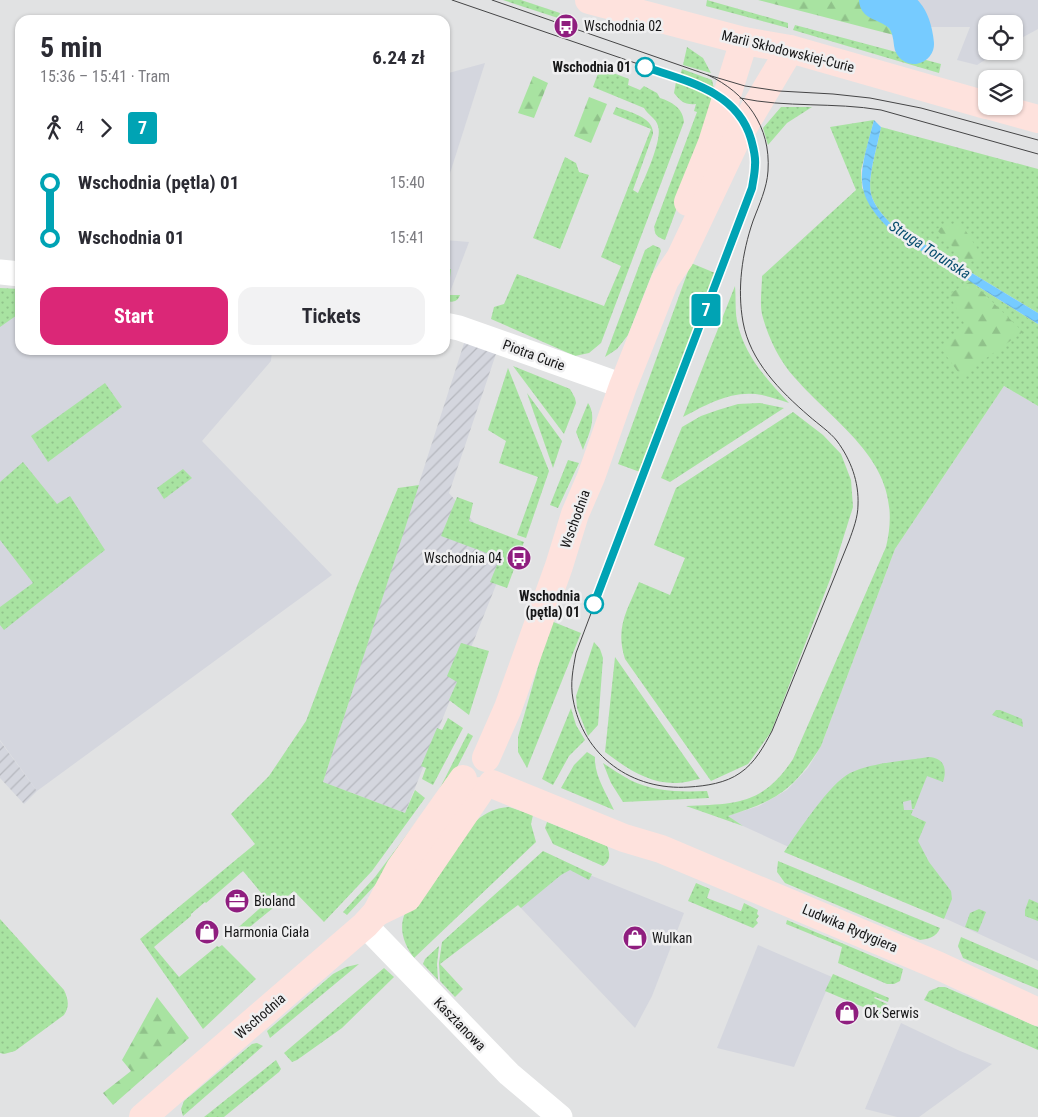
<!DOCTYPE html>
<html lang="en">
<head>
<meta charset="utf-8">
<style>
  body { margin:0; font-family:"Roboto Condensed",sans-serif; background:#f2f2f3; color:#2b2b33; height:100vh; display:flex; flex-direction:column; font-size:19px; white-space:nowrap }
  * { box-sizing:border-box; margin:0 }
  p { font-size:16px; color:#7c7c81 }
  .icon { flex:none; width:28px; height:28px; fill:none; stroke:currentColor; stroke-width:2; stroke-linecap:round; stroke-linejoin:round }
  .map { position:relative; flex:1; overflow:hidden }
  .side { position:absolute; left:15px; top:15px; width:435px; height:340px; display:flex; flex-direction:column; background:#fff; border-radius:15px; box-shadow:0 1px 4px #0004 }
  .side>* { flex:none }
  .badge { padding:0 10px; border-radius:4px; font-size:18px; line-height:32px }
  .buttons { position:absolute; left:978px; top:15px; display:grid; gap:10px }
  .buttons a { display:grid; place-items:center; width:45px; height:45px; border-radius:10px; background:#fff; box-shadow:0 1px 4px #0004; font-size:25px }
  .map>.badge { position:absolute; translate:-50% -50%; box-shadow:0 0 0 2px #fff }
  .legs { display:flex; align-items:center; gap:8px; height:55px; padding:0 25px; font-size:16px }
  .legs p { margin-inline-start:auto }
  .head { display:flex; align-items:center; justify-content:space-between; height:85px; padding:0 25px }
  h1 { font-size:28px; font-weight:700; line-height:38px }
  .cta { display:flex; gap:10px; margin-top:auto; padding:10px 25px }
  .cta a { flex:1; height:58px; border-radius:15px; background:#db2777; color:#fff; font-size:20px; font-weight:700; line-height:58px; text-align:center }
  .cta a+a { background:#f2f2f3; color:#2b2b33 }
  ul { padding:0 25px; list-style:none }
  li { display:flex; align-items:center; gap:18px; height:55px; font-size:19px }
  li i { display:grid; place-items:center; width:8px; height:100%; margin:0 6px; background:currentColor }
  li i::after { content:''; width:12px; height:12px; margin:-6px; border:4px solid; border-radius:50%; background:#fff }
  li p { margin-inline-start:auto }
  li:first-child i { background:linear-gradient(#0000 50%,currentColor 0) }
  li:last-child i { background:linear-gradient(currentColor 50%,#0000 0) }
  .map>svg:first-child { display:block }
  .built { fill:#d4d6de }
  .industrial { fill:url(#industrial-furrows) }
  .green { fill:url(#green-dots) }
  .forest { fill:url(#forest-firs) }
  .water { fill:url(#water-waves) }
  .lines { fill:none; stroke-linecap:round; stroke-linejoin:round }
  .river { stroke:#76cbff; stroke-width:40 }
  .street { stroke:#fff; stroke-width:25 }
  .secondary { stroke:#fee2dd; stroke-width:28 }
  .tram { stroke:#454546; stroke-width:1 }
  .line-1-casing { stroke:#fff; stroke-width:11 }
  .line-1 { stroke:#00a3b4; stroke-width:8 }
  .stop-1-dot { fill:#fff; stroke:#00a3b4; stroke-width:2.5 }
  .labels { text-anchor:middle; stroke-width:5; stroke-linejoin:round; paint-order:stroke }
  .poi-label { font-size:14px; fill:#161617; stroke:#efeff0; text-anchor:start }
  .street-label { font-size:14px; fill:#161617; stroke:#efeff0 }
  .stop-label { font-size:14px; font-weight:bold; fill:#161617; stroke:#efeff0; text-anchor:end }
  .water-label { font-size:15px; font-style:italic; fill:#084e6f; stroke:#efeff0 }
</style>
</head>
<body>
<div class="map">
<svg width="1038" height="1117" viewBox="0 0 1038 1117">
  <defs>
    <pattern id="industrial-furrows" width="10" height="10" patternUnits="userSpaceOnUse" patternTransform="scale(1.25)"><rect width="10" height="10" fill="#d4d6de"/><path d="M-1 1l2-2M0 10L10 0M9 11l2-2" fill="none" stroke="#b5b7be"/></pattern>
    <pattern id="green-dots" width="8" height="8" patternUnits="userSpaceOnUse" patternTransform="scale(1.25)"><rect width="8" height="8" fill="#a8e3a1"/><path d="M2 2h.1M6 6h.1" fill="none" stroke="#90c28a" stroke-width="1.8" stroke-linecap="round"/></pattern>
    <pattern id="forest-firs" width="22" height="20" patternUnits="userSpaceOnUse" patternTransform="scale(1.25)"><rect width="22" height="20" fill="#a8e3a1"/><path d="M5 1l3.5 6h-7zM16 11l3.5 6h-7z" fill="#90c28a"/></pattern>
    <pattern id="water-waves" width="16" height="10" patternUnits="userSpaceOnUse" patternTransform="scale(1.25)"><rect width="16" height="10" fill="#76cbff"/><path d="M0 5q4-4 8 0t8 0" fill="none" stroke="#65aeda"/></pattern>
  </defs>
  <rect width="100%" height="100%" fill="#e1e2e3"/>
  <g class="built">
    <polygon points="913,0 1038,0 1038,29 1014,42 1014,24 986,24 986,51 999,51 977,65 957,60 970,27 920,27"/>
    <polygon points="485,63 445,189 445,74"/>
    <polygon points="445,240 469,242 447,300 445,300"/>
    <polygon points="20,309 20,350 272,350 271,361 202,441 332,575 37,791 0,740 0,322"/>
    <polygon points="1004,386 1038,406 1038,961 743,826 727,816 759,806 787,790 808,768 821,746 895,549"/>
    <polygon points="560,863 684,913 652,996 635,1028 521,908"/>
    <polygon points="758,945 832,977 794,1067 717,1048"/>
    <polygon points="901,1023 960,1051 992,1064 919,1117 897,1117 865,1109"/>
  </g>
  <g class="industrial">
    <polygon points="466,337 497,351 449,493 506,560 405,813 323,782"/>
    <polygon points="0,741 37,791 24,804 0,778"/>
  </g>
  <g class="green">
    <polygon points="503,0 521,0 560,13 558,18"/>
    <polygon points="707,0 788,23 788,28 706,6"/>
    <polygon points="795,25 941,64 939,73 793,30"/>
    <polygon points="687,47 703,58 711,73 683,65"/>
    <path d="M600 68 629 79 628 85 640 90 644 86 657 93 660 98C672 102 683 108 684 122L601 343 589 353 575 356 491 319 494 307 504 304 517 274 604 306 621 266 601 257 651 129 613 114 616 107C629 112 654 117 653 134L633 190 638 193C644 180 663 139 658 126 656 118 648 115 644 108L593 87Z"/>
    <polygon points="682,69 712,80 714,89 680,76"/>
    <path d="M676 82 714 96 715 105 665 240C662 239 655 236 655 232 654 230 655 228 654 227L697 112 694 111 696 104C685 105 681 102 674 93Z"/>
    <polygon points="781,107 812,107 787,123 768,145 763,128"/>
    <path d="M874 120 861 170 862 188 896 235 1038 324V406L1004 386 895 549 821 746C793 791 777 800 728 816L743 826 686 806C736 804 763 805 793 759L886 547C906 465 842 431 795 378 780 362 769 339 763 318 759 306 762 289 762 276L856 190 830 127Z"/>
    <path d="M881 127 1038 169V313L891 224C883 215 874 206 871 194 867 179 878 144 881 127Z"/>
    <polygon points="565,157 576,163 579,172 589,175 560,249 533,238"/>
    <polygon points="653,245 660,248 661,251 628,335 617,349 605,357 645,250"/>
    <polygon points="691,263 715,273 640,472 618,464"/>
    <path d="M449 269H451L448 295H460C457 303 452 302 445 301Z"/>
    <path d="M735 286C736 297 735 310 737 321 744 355 766 379 789 403 780 400 771 397 762 395 734 389 707 404 683 417Z"/>
    <polygon points="0,288 20,289 20,313 0,327"/>
    <polygon points="513,366 570,389 575,398 576,403 564,434"/>
    <polygon points="508,368 549,471 526,538 517,535 538,477 499,463 506,441 488,430"/>
    <polygon points="105,383 122,407 48,462 31,436"/>
    <polygon points="527,393 562,441 553,468"/>
    <path d="M588 403C598 418 588 436 583 450L576 432Z"/>
    <polygon points="760,403 784,408 670,482 661,478 682,427 701,416 718,410 738,404"/>
    <path d="M793 412 823 435 841 454 851 480 853 507 831 577 771 732 748 764 711 781 625 659C615 627 627 611 639 582L670 595 685 558 654 545 676 488Z"/>
    <polygon points="568,460 579,463 558,508 550,505"/>
    <polygon points="23,462 57,504 70,496 105,550 4,630 0,625 0,607 33,583 0,540 0,482"/>
    <polygon points="183,469 192,478 164,499 157,488"/>
    <polygon points="419,485 323,782 405,813 415,790 425,798 372,871 324,922 294,891 235,939 232,933 268,901 243,871 206,903 205,902 191,914 191,916 154,947 179,977 217,946 219,947 222,945 256,979 203,1029 140,939 255,844 231,814 269,776 306,721 357,586 398,488"/>
    <polygon points="457,497 473,503 469,521 524,542 507,588 490,582 500,558 441,536"/>
    <polygon points="551,621 581,633 527,768 518,752 518,737"/>
    <polygon points="594,642 600,649 603,658 598,725 588,736 577,708 576,696"/>
    <polygon points="461,643 489,651 469,715 449,700 457,682 447,676"/>
    <path d="M615 657 700 779C693 780 684 783 677 783 649 784 626 768 605 752Z"/>
    <polygon points="571,708 576,725 585,740 569,756 553,785 542,779"/>
    <polygon points="996,710 1000,710 1022,719 1023,727 992,715"/>
    <polygon points="448,718 463,728 433,785 422,779 426,768 421,766 437,728 442,730"/>
    <polygon points="468,733 473,736 447,787 440,788"/>
    <path d="M587 752 595 757C594 775 606 793 614 810L561 788 574 765Z"/>
    <path d="M929 757C945 758 947 770 943 782L927 776 914 809H912L911 800 903 802 904 810H913L911 815 926 822 918 841 929 862 951 891 952 899 944 919 784 852C799 831 829 784 850 773 874 762 904 761 929 757Z"/>
    <path d="M603 763C612 769 621 775 630 780 655 792 680 792 707 791L709 798 623 802 611 783Z"/>
    <polygon points="432,801 379,881 347,915 343,912 375,877"/>
    <path d="M509 807 533 815 531 824 536 842 414 958C403 943 398 927 406 911L476 821C486 812 496 808 509 807Z"/>
    <path d="M547 822 607 846C610 853 611 861 603 866L553 844 545 828Z"/>
    <polygon points="543,851 592,874 589,880 570,870 561,875 521,908 518,905 440,964 463,989 455,997 440,981 439,963 442,942"/>
    <path d="M778 861 940 928C937 937 928 939 920 940L785 883 777 872Z"/>
    <polygon points="696,883 710,889 707,898 741,911 744,903 758,910 757,914 759,916 756,920 758,923 753,928 688,901"/>
    <polygon points="1029,899 1038,903 1038,921 1025,916 1025,910"/>
    <polygon points="979,909 986,912 978,932 965,927 970,913"/>
    <path d="M0 919 64 990C68 999 70 1006 64 1015L15 1051 4 1054 0 1053Z"/>
    <polygon points="787,920 903,969 900,981 894,984 887,984 838,963 842,947 786,924"/>
    <polygon points="961,937 1038,970 1038,989 963,958 958,946"/>
    <polygon points="439,946 437,964 438,980 423,964 425,959"/>
    <polygon points="359,964 270,1038 267,1031 333,974 346,967"/>
    <polygon points="384,968 394,977 342,1028 297,1060 292,1062 284,1053"/>
    <polygon points="833,974 889,998 888,1002 875,997 874,998 887,1004 890,1011 887,1017 825,991"/>
    <polygon points="939,987 945,987 1038,1027 1038,1050 924,1000 929,991"/>
    <polygon points="257,1043 263,1046 183,1116 181,1109 184,1101 252,1044"/>
    <polygon points="276,1060 281,1069 279,1072 224,1117 204,1117"/>
  </g>
  <g class="forest">
    <polygon points="758,0 894,0 921,42"/>
    <polygon points="533,76 548,83 534,118 518,113"/>
    <polygon points="589,97 607,104 591,143 574,136"/>
    <polygon points="960,222 984,259 967,262 936,229"/>
    <polygon points="971,281 1023,332 961,376 940,347 965,325 949,294"/>
    <polygon points="157,997 189,1038 113,1105 103,1093 131,1071 122,1060"/>
  </g>
  <path class="water" d="M874 120 881 127C878 144 867 179 871 194 874 206 883 215 891 224L1038 313V324L896 235C849 193 860 174 874 120Z"/>
  <g class="lines">
    <path class="river" d="M879 0C903 10 911 16 914 44"/>
    <g class="street">
      <polyline points="0,272 20,274"/>
      <polyline points="445,325 459,328 623,386"/>
      <polyline points="365,925 509,1074 560,1117"/>
    </g>
    <g class="secondary">
      <polyline points="589,0 744,41 790,49 986,105"/>
      <polyline points="991,106 1038,119"/>
      <polyline points="688,202 712,143 744,41"/>
      <polyline points="486,758 508,708 559,566 575,514 591,477 623,386 665,280 680,258 737,138 790,49"/>
      <polyline points="492,784 624,838 661,849 939,966 1038,1012"/>
      <polyline points="376,913 407,898 480,791"/>
      <polyline points="143,1117 365,925 376,913 400,868 463,779"/>
    </g>
    <g class="tram">
      <polyline points="452,0 711,89"/>
      <polyline points="492,0 708,75 745,86 779,91 833,94 870,98 921,108 1038,140"/>
      <path d="M704 87 729 103 745 125 754 149 755 165 752 188 576 653C573 669 570 683 573 699 583 756 632 791 689 787 706 786 726 783 740 773 755 763 764 746 772 731L849 541C853 530 858 517 858 505 859 482 851 460 837 441 830 432 818 424 809 416 780 391 750 361 743 322 737 289 742 253 753 221 759 205 767 188 768 171 771 126 746 93 708 75"/>
      <path d="M740 98C786 108 834 102 881 110L1038 154"/>
    </g>
  </g>
  <g class="lines">
    <defs>
      <path id="line-1" d="M594 604 752 188C753 181 755 173 755 165 756 156 753 147 751 139 737 91 686 81 645 67"/>
    </defs>
    <use href="#line-1" class="line-1-casing"/>
    <use href="#line-1" class="line-1"/>
  </g>
  <defs>
    <symbol id="bus-disc" viewBox="-11 -11 22 22"><circle r="9.5" fill="#8f1e7f" stroke="#efeff0"/><path d="M-5-6H5V4H4V6H2V4H-2V6H-4V4H-5ZM-3.5-4V0h7V-4ZM-3.5 1.2v1.5H-2V1.2ZM2 1.2v1.5H3.5V1.2Z" fill="#fff"/></symbol>
    <symbol id="office-disc" viewBox="-11 -11 22 22"><circle r="9.5" fill="#8f1e7f" stroke="#efeff0"/><path d="M-6-3h4V-5.5h4V-3h4V5H-6ZM-1-4.5V-3h2v-1.5ZM-6 0V1H6V0Z" fill="#fff"/></symbol>
    <symbol id="shop-disc" viewBox="-11 -11 22 22"><circle r="9.5" fill="#8f1e7f" stroke="#efeff0"/><path d="M-5-2.5h2.3a2.7 3.5 0 0 1 5.4 0H5L5.5 6h-11ZM-1.5-2.5h3a1.5 2.3 0 0 0-3 0Z" fill="#fff"/></symbol>
  </defs>
  <g fill-rule="evenodd">
    <use href="#bus-disc" x="552" y="12" width="28" height="28"/>
    <use href="#bus-disc" x="505" y="544" width="28" height="28"/>
    <use href="#office-disc" x="223" y="887" width="28" height="28"/>
    <use href="#shop-disc" x="193" y="918" width="28" height="28"/>
    <use href="#shop-disc" x="621" y="924" width="28" height="28"/>
    <use href="#shop-disc" x="833" y="999" width="28" height="28"/>
  </g>
  <g class="stop-1-dot">
    <circle cx="645" cy="67" r="9"/>
    <circle cx="594" cy="604" r="9"/>
  </g>
  <g class="labels">
    <g class="poi-label">
      <text x="584" y="31">Wschodnia 02</text>
      <text x="502" y="563" text-anchor="end">Wschodnia 04</text>
      <text x="254" y="906">Bioland</text>
      <text x="224" y="937">Harmonia Ciała</text>
      <text x="652" y="943">Wulkan</text>
      <text x="864" y="1018">Ok Serwis</text>
    </g>
    <g class="street-label">
      <text transform="translate(788 51) rotate(14)" y="5">Marii Skłodowskiej-Curie</text>
      <text transform="translate(534 355) rotate(20)" y="5">Piotra Curie</text>
      <text transform="translate(575 519) rotate(-70)" y="5">Wschodnia</text>
      <text transform="translate(850 928) rotate(23)" y="5">Ludwika Rydygiera</text>
      <text transform="translate(260 1016) rotate(-41)" y="5">Wschodnia</text>
      <text transform="translate(460 1024) rotate(46)" y="5">Kasztanowa</text>
    </g>
    <g class="stop-label">
      <text x="631" y="72">Wschodnia 01</text>
      <text x="580" y="601">Wschodnia<tspan x="580" dy="16">(pętla) 01</tspan></text>
    </g>
    <g class="water-label">
      <text transform="translate(930 250) rotate(33)" y="5">Struga Toruńska</text>
    </g>
  </g>
</svg>
<div class="buttons">
<a><svg class="icon" aria-label="locate" viewBox="0 0 24 24"><circle cx="12" cy="12" r="6"/><path d="M12 2v4M12 18v4M2 12h4M18 12h4"/></svg></a>
<a><svg class="icon" aria-label="layers" viewBox="0 0 24 24"><path d="M12 4l9 5-9 5-9-5zM3 14l9 5 9-5"/></svg></a>
</div>
<b class="badge" style="left:706px;top:310px;background:#00a3b4;color:#fff">7</b>
<section class="side">
<div class="head"><div><h1>5 min</h1><p>15:36 – 15:41 · Tram</p></div><b>6.24 zł</b></div>
<div class="legs"><svg class="icon" aria-label="walk" viewBox="0 0 24 24"><circle cx="13" cy="4" r="2"/><path d="M13 8l-2 6 4 7M11 14l-3 7M7 12l3-4h3l4 4"/></svg>4<svg class="icon" aria-label="forward" viewBox="0 0 24 24"><path d="M9 5l7 7-7 7"/></svg><b class="badge" style="background:#00a3b4;color:#fff">7</b></div>
<ul>
<li><i style="color:#00a3b4"></i><b>Wschodnia (pętla) 01</b><p>15:40</p></li>
<li><i style="color:#00a3b4"></i><b>Wschodnia 01</b><p>15:41</p></li>
</ul>
<div class="cta"><a>Start</a><a>Tickets</a></div>
</section>
</div>
</body>
</html>
